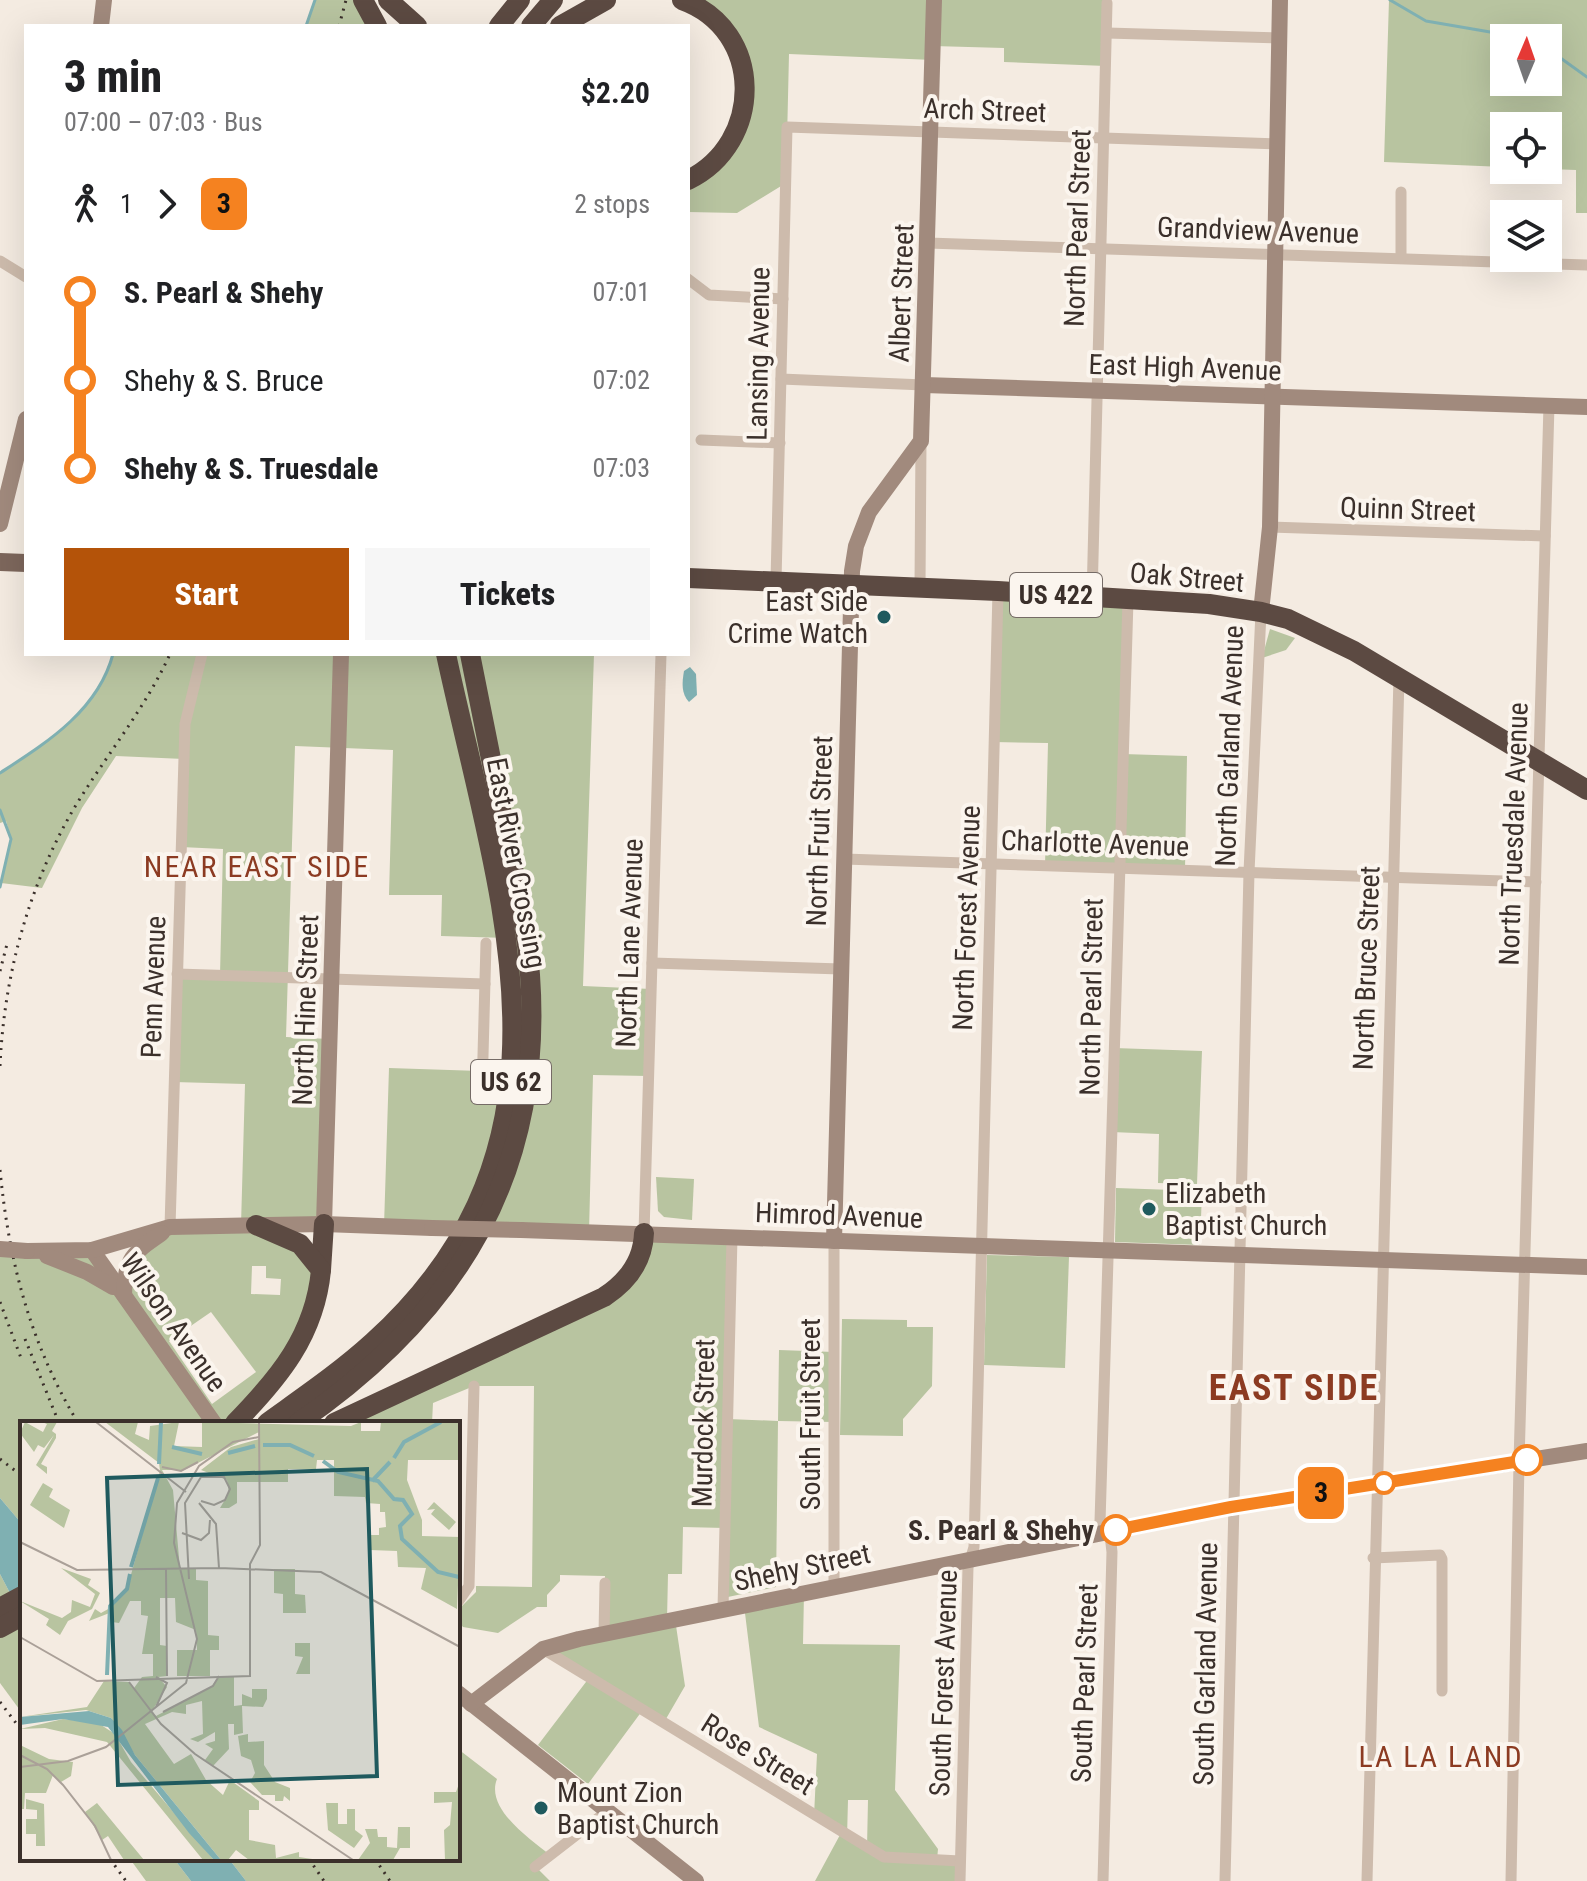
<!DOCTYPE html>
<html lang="en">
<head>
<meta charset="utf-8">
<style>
  body { margin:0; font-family:"Roboto Condensed",sans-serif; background:#f6f6f6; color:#202124; height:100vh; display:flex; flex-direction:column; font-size:30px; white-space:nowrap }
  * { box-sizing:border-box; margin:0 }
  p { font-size:26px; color:#757577 }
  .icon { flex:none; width:44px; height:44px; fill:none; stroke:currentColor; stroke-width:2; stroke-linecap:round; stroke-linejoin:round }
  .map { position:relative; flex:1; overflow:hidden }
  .sheet { position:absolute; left:24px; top:24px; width:666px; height:632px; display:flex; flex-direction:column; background:#fff; border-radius:0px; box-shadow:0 8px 32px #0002 }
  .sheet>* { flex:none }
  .badge { padding:0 16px; border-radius:12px; font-size:28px; line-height:52px }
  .needle { width:52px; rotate:2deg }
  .controls { position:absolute; left:1490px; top:24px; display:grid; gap:16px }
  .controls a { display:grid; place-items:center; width:72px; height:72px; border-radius:0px; background:#fff; box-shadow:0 8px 32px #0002; font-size:40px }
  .map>.badge { position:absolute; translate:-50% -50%; box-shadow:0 0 0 4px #fff }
  .legs { display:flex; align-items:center; gap:12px; height:88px; padding:0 40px; font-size:26px }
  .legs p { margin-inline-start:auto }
  .overview { display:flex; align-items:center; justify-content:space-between; height:136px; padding:0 40px }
  h1 { font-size:44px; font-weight:800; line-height:60px }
  .primary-button { display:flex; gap:16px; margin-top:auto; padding:16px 40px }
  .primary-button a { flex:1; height:92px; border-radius:0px; background:#b45309; color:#fff; font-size:32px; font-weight:800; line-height:92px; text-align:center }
  .primary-button a+a { background:#f6f6f6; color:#202124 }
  ul { padding:0 40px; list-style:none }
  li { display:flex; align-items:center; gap:28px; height:88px; font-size:30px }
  li i { display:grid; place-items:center; width:12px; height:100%; margin:0 10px; background:currentColor }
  li i::after { content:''; width:20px; height:20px; margin:-10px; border:6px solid; border-radius:50%; background:#fff }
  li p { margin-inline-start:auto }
  li:first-child i { background:linear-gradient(#0000 50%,currentColor 0) }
  li:last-child i { background:linear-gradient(currentColor 50%,#0000 0) }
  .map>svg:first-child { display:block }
  .green { fill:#b8c4a0; fill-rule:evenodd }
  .water { fill:#7fb0b2 }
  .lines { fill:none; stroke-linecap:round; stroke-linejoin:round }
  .stream { stroke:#7fb0b2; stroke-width:3 }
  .street { stroke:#cdbbac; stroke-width:11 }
  .secondary { stroke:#a18a7d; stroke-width:16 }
  .primary { stroke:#7d675c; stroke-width:18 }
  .highway { stroke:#5c4a42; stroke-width:20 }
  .rail { stroke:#3b302b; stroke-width:3; stroke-dasharray:2 6; stroke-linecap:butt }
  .secondary-bridge { stroke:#a18a7d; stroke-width:16 }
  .line-1-casing { stroke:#fff; stroke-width:18 }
  .line-1 { stroke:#f58220; stroke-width:12 }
  .poi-dot { fill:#1f5a5e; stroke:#fbf5ee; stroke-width:3 }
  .stop-1-dot { fill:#fff; stroke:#f58220; stroke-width:4 }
  .labels { text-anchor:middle; stroke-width:8; stroke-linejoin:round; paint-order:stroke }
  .shield { fill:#fbf5ee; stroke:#756b66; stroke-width:2 }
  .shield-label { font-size:26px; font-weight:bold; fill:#3b302b }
  .street-label { font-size:28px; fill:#3b302b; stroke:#fbf5ee }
  .poi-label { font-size:28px; fill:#3b302b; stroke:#fbf5ee; text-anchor:start }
  .stop-label { font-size:28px; font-weight:bold; fill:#3b302b; stroke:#fbf5ee; text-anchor:end }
  .neighbourhood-label { font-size:30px; letter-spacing:2px; fill:#8c3b22; stroke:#fbf5ee }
  .district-label { font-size:36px; font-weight:bold; letter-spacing:2px; fill:#8c3b22; stroke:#fbf5ee }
  .inset-river { fill:none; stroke:#7fb0b2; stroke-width:4 }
  .inset-road { fill:none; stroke:#aaa098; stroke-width:2 }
  .view { fill:#1f5a5e; fill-opacity:0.15; stroke:#1f5a5e; stroke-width:4 }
  .inset-edge { fill:none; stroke:#3b302b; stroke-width:4 }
</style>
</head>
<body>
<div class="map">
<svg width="1587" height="1881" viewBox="0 0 1587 1881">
  <rect width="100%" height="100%" fill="#f4ebe1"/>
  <g class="green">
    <polygon points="315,0 363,0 377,26 305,26"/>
    <polygon points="682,0 1107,0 1106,66 1004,62 1004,48 933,46 933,60 789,54 786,183 737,213 688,212 688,180 732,142 739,54"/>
    <path d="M1389 0H1587V213H1576V170L1548 169V126H1504V167L1384 162ZM1504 38H1548V82H1504Z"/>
    <polygon points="998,591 1128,600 1123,754 1187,756 1185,870 1045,866 1048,743 994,742"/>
    <polygon points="1270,629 1295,638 1286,650 1262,658"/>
    <path d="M113 654H594L583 986 651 989 649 1076 593 1075 589 1232 384 1226 389 1068 512 1072 507 938 441 936 442 895H389L393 750 295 746 286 1037 330 1039 324 1224 259 1225 311 1256 314 1311 235 1423H22V1524L0 1498V1249L92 1250 123 1294 125 1271 170 1227 241 1225 245 1084 174 1082 177 974 220 975 223 849 181 847 184 759 116 756 82 808 42 888 1 883 11 839 6 821 0 823V773C46 743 98 711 113 654ZM252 1266H266V1278L281 1279 280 1295 251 1294ZM211 1312 256 1372 212 1404 169 1341Z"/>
    <polygon points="1114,1048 1202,1051 1197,1184 1158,1183 1159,1134 1112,1132"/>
    <polygon points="656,1177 694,1179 692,1220 664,1217 658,1211"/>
    <polygon points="1116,1188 1202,1191 1200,1245 1115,1242"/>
    <polygon points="732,1237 728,1419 778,1421 779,1350 834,1352 834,1422 778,1421 776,1587 723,1598 725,1528 683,1527 682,1574 668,1574 667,1620 675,1619 685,1686 663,1724 642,1711 588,1784 538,1745 589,1678 543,1649 604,1634 605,1576 560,1575 560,1581 547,1595 547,1607 537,1607 498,1633 463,1627 458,1621 458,1610 476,1592 476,1586 532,1587 534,1386 474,1386 433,1403 432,1423 334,1423 604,1297 644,1241"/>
    <polygon points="987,1255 1069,1257 1065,1368 984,1365"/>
    <polygon points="842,1319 907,1320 907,1327 933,1327 932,1386 903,1419 903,1436 840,1435"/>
    <polygon points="0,1574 22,1616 22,1713 0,1683"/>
    <path d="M804 1593 803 1644 900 1645 895 1790 938 1849 937 1860 960 1861V1881H815L841 1833 814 1816 817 1754 759 1727 744 1605ZM848 1800H868L867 1847 847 1837Z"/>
    <path d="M458 1749 497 1779C485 1809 531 1839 550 1855L536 1867 550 1881H246L229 1859H458Z"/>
    <polygon points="130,1859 174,1859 191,1881 146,1881"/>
  </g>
  <g class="water">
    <path d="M690 667 696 674 697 695 689 702C681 694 682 682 684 671Z"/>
    <polygon points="0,1498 22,1524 22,1616 0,1574"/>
    <polygon points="174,1859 229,1859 246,1881 191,1881"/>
  </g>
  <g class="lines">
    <g class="stream">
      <polyline points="1390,0 1426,21 1525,38"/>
      <polyline points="306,26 315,0"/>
      <polyline points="1548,49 1587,77"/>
      <path d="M0 773C46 743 98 711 113 654"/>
      <polyline points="0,810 11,839 0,887"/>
    </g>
    <g class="street">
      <polyline points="1107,33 1279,38"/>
      <polyline points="1546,212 1546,214"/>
      <polyline points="928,243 1587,265"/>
      <polyline points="1401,258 1401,192"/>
      <polyline points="0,261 26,277"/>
      <polyline points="688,279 709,295 783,299"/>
      <polyline points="781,379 924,385"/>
      <polyline points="701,440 780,443"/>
      <polyline points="1270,527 1545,536"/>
      <polyline points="776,581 787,127 1277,144"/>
      <polyline points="920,587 921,441"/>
      <polyline points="1092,598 1107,3"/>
      <polyline points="844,859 1536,882"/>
      <polyline points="652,963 841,969"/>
      <polyline points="177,974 485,984"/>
      <polyline points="482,1093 486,943"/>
      <polyline points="170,1227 185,724 202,654"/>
      <polyline points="644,1233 661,654"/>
      <polyline points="834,1241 834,1586"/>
      <polyline points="1373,1558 1440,1555 1442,1559 1442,1691"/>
      <polyline points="458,1602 469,1586 474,1386"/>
      <polyline points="723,1609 732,1237"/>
      <polyline points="604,1634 605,1583"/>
      <polyline points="543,1649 884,1857 960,1861"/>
      <polyline points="535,1867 606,1812"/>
      <polyline points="960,1881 968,1567 974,1547 998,591"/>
      <polyline points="1103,1881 1112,1552 1110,1535 1100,1522 1128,600"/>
      <polyline points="1225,1881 1249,872 1261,612"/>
      <polyline points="1367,1881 1399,677"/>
      <polyline points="1511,1881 1519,1462 1549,405"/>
    </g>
    <g class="secondary">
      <polyline points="101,26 104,0"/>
      <polyline points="924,385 1587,407"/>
      <polyline points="0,524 26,419"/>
      <polyline points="1261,612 1270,527 1280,0"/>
      <polyline points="324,1224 341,654"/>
      <polyline points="521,1230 1587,1267"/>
      <polyline points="834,1241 852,571 856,546 869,512 921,441 934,0"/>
      <polyline points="92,1250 214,1423"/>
      <polyline points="27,1251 92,1250 170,1227 324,1224 432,1228"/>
      <polyline points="47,1256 87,1272 113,1287"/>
      <path d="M124 1295C125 1258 133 1253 162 1233"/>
      <polyline points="458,1693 696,1881"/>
      <polyline points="471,1704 543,1649 579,1639 1231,1507 1587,1451"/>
    </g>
    <polyline class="primary" points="0,562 26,563"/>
    <g class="highway">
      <polyline points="363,0 377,26"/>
      <polyline points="388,0 417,26"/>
      <path d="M682 0C765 30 764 143 688 180"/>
      <polyline points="499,26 520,0"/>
      <polyline points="531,26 553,0"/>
      <polyline points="560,26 606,0"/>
      <polyline points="688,578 998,591 1209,604 1261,612 1288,619 1354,651 1587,790"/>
      <polyline points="321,1270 324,1224"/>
      <path d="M235 1423C279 1378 315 1335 321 1270L300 1244 256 1225"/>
      <path d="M267 1423C303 1397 340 1372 373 1342 594 1142 499 901 446 654"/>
      <path d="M298 1423C458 1313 544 1173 530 975 527 931 517 887 508 844 495 781 483 717 470 654"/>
      <path d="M334 1423 604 1297C627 1282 643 1262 644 1233"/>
      <polyline points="0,1608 22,1596"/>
      <polyline points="0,1628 22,1616"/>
    </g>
    <g class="rail">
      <polyline points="339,26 346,0"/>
      <polyline points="0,971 7,944"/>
      <path d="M0 1066C4 976 28 888 73 810 104 758 145 709 170 654"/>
      <path d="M0 1170C9 1262 30 1343 78 1423"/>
      <polyline points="0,1302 21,1358"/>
      <polyline points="25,1339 59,1423"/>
      <polyline points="0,1459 22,1476"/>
      <polyline points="0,1702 22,1731"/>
      <polyline points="110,1859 126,1881"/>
      <polyline points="309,1859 324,1881"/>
      <polyline points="375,1859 390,1881"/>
    </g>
    <g class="secondary-bridge">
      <polyline points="432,1228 521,1230"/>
      <polyline points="0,1249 27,1251"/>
    </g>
  </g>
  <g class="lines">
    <defs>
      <polyline id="line-1" points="1116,1530 1231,1507 1527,1460"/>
    </defs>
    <use href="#line-1" class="line-1-casing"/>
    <use href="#line-1" class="line-1"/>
  </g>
  <g class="poi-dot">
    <circle cx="884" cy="617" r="8"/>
    <circle cx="1149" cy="1209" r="8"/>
    <circle cx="541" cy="1808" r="8"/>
  </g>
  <g class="stop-1-dot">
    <circle cx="1527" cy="1460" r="14"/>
    <circle cx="1384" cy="1483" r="10"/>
    <circle cx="1116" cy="1530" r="14"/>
  </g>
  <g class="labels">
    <g class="shield">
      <rect x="1010" y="573" width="92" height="44" rx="6"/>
      <rect x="471" y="1060" width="80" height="44" rx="6"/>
    </g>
    <g class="shield-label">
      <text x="1056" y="604">US 422</text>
      <text x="511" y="1091">US 62</text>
    </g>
    <g class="street-label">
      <text transform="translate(985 110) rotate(2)" y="10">Arch Street</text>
      <text transform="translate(1077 228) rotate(-88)" y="10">North Pearl Street</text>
      <text transform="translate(1258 230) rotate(2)" y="10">Grandview Avenue</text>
      <text transform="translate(901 293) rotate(-88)" y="10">Albert Street</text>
      <text transform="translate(758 354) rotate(-89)" y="10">Lansing Avenue</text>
      <text transform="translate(1185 367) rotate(2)" y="10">East High Avenue</text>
      <text transform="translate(1408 509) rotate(2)" y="10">Quinn Street</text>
      <text transform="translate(1187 577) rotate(5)" y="10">Oak Street</text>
      <text transform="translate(1229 746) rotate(-88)" y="10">North Garland Avenue</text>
      <text transform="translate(819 831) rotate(-88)" y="10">North Fruit Street</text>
      <text transform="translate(1513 834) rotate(-88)" y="10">North Truesdale Avenue</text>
      <text transform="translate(1095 843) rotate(2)" y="10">Charlotte Avenue</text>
      <text transform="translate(517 863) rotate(79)" y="10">East River Crossing</text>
      <text transform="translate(966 918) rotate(-88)" y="10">North Forest Avenue</text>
      <text transform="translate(629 943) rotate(-88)" y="10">North Lane Avenue</text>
      <text transform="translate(1366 968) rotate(-88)" y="10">North Bruce Street</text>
      <text transform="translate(153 987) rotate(-88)" y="10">Penn Avenue</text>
      <text transform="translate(1091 997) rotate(-89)" y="10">North Pearl Street</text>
      <text transform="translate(305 1010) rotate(-88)" y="10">North Hine Street</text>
      <text transform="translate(839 1215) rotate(2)" y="10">Himrod Avenue</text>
      <text transform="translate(174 1322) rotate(55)" y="10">Wilson Avenue</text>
      <text transform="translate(810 1414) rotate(-90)" y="10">South Fruit Street</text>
      <text transform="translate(703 1423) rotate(-89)" y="10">Murdock Street</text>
      <text transform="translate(802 1567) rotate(-12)" y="10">Shehy Street</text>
      <text transform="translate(1205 1664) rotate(-89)" y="10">South Garland Avenue</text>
      <text transform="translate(943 1683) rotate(-88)" y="10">South Forest Avenue</text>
      <text transform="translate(1084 1683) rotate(-88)" y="10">South Pearl Street</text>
      <text transform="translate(758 1754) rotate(32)" y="10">Rose Street</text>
    </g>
    <g class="poi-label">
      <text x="868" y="611" text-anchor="end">East Side<tspan x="868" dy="32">Crime Watch</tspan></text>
      <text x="1165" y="1203">Elizabeth<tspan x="1165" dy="32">Baptist Church</tspan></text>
      <text x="557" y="1802">Mount Zion<tspan x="557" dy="32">Baptist Church</tspan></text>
    </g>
    <g class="stop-label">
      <text x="1094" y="1540">S. Pearl &amp; Shehy</text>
    </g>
    <g class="neighbourhood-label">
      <text x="257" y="877">NEAR EAST SIDE</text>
      <text x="1441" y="1767">LA LA LAND</text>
    </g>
    <g class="district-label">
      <text x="1294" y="1400">EAST SIDE</text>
    </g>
  </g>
  <g transform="translate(20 1421)">
    <rect width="440" height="440" fill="#f4ebe1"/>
    <path d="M5 1 23 11 27 3 22 1H37L32 10 36 13V17L21 43 27 46V53L16 44 34 14 24 27 18 24 14 31 0 12ZM85 1H118L115 13 129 19 130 5 159 1 154 25 182 26V1L331 5 341 1V10H360L361 1H440V39H388L387 59 402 99V115L440 116 437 188 401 168 406 147 378 146 377 130 350 129V114H359V107L366 106 365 91H360V83L346 82 345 76 314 75V39H297L296 48H268V61H217V82L209 87H200L209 72 207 59 181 49 211 26 239 18V11L164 49H142L153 69 160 148 176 147V159L188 160V214L199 215V229H190V255H157V229H177L176 209 156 201 155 177H140V224L147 225V255L138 256 147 266 132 290 136 295 191 266 199 255H214V285L222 284V273L232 277V268H247V278L243 286 222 285 223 312 214 314V303H208L209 328 193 345 185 339 193 328 185 323 195 320V311L178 321 170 318 183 313 182 280 166 284V293L152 291 125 303 154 343 171 333 186 359 203 374 210 359 239 380V389H229V419L255 424 256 437 279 431V436L299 439H229L216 429 208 439H201L115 334 91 297 66 289 0 296 67 286 84 260 109 261 114 267 122 256 133 255V233H122L128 195 121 194V180H110L99 202 92 201V191L69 200 75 188 81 192 90 187 107 168 140 50 139 42ZM23 62 33 68 29 76 50 89 44 107 10 84ZM414 81 436 101 429 109 411 93 415 88 407 89ZM41 147 71 158 68 164 80 172 72 188 48 200 40 214 26 204 29 198 0 180 42 197 51 191 52 179 70 186 75 173ZM254 148H275V173L285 174 286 192H263V173L254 172ZM275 222H290V253H276L283 236 275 235ZM43 298 78 302 95 313 111 341 194 439H183L87 321 25 307 0 308ZM228 313V321L244 320V344L255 361 270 367V380L264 375 263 380H255V374H242L230 361 235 352 231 339 221 335 218 315ZM0 324 29 338 53 341 51 355 41 361 33 354 26 372H5L4 388H0ZM440 360V439H425L424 409 430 404 432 381 414 382V371H436ZM6 378 24 383 25 425H16V413H6V398H17V389L6 388ZM77 382 124 439H104L88 415 82 419 65 391ZM306 382H318V403H327V388H335V409L343 415 334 427 308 409ZM378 406H390V427H380L373 439H338L350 422 345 408H357L358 416H367V426L377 427Z" fill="#b8c4a0"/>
    <path d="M69 290 91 297 102 309 115 334 201 439H194L169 412 88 306 43 298 0 304V296Z" fill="#7fb0b2"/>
    <path class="inset-river" d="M243 24H270L294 35M152 26 182 33M208 32 235 25M374 37 384 21 421 1M303 40 318 51 358 60 374 78 383 79 392 93 380 105 382 118 418 151 439 156M139 43 141 1M352 60 370 41M111 146 138 57M87 254 90 185 107 168 110 153"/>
    <path class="inset-road" d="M76 1 166 71M142 46 161 50 178 41M179 82 196 103 199 147M162 112 181 119 189 112 190 99M0 121 57 149 199 147M199 147 301 151 440 226M146 148 147 255M169 158 165 82 181 56H204L210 68 205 79 194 84 181 80M0 216 77 260 230 255V143L240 124 239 1M136 256 147 262 136 286M109 261 141 303 175 333 333 439M143 291 193 265 199 255M0 334 27 348 43 364 75 405 91 439M0 346 48 340 86 326 166 262 177 218 154 122 157 82 179 45 213 21 239 16"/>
    <path class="view" d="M347 48 357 355 98 364 87 57Z"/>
    <rect width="440" height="440" class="inset-edge"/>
  </g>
</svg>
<div class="controls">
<a><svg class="needle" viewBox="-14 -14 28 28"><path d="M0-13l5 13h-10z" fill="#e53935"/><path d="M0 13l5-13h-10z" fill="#757577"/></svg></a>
<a><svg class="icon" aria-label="locate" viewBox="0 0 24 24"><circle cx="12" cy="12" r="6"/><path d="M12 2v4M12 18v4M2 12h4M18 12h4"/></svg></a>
<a><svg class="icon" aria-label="layers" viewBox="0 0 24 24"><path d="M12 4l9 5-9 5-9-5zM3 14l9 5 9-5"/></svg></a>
</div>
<b class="badge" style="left:1321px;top:1493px;background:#f58220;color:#111">3</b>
<section class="sheet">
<div class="overview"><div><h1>3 min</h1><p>07:00 – 07:03 · Bus</p></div><b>$2.20</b></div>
<div class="legs"><svg class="icon" aria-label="walk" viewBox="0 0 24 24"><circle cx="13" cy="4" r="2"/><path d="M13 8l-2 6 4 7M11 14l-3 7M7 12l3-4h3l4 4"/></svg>1<svg class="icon" aria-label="forward" viewBox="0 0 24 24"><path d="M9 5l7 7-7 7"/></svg><b class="badge" style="background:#f58220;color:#111">3</b><p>2 stops</p></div>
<ul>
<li><i style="color:#f58220"></i><b>S. Pearl &amp; Shehy</b><p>07:01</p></li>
<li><i style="color:#f58220"></i><span>Shehy &amp; S. Bruce</span><p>07:02</p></li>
<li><i style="color:#f58220"></i><b>Shehy &amp; S. Truesdale</b><p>07:03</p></li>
</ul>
<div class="primary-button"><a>Start</a><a>Tickets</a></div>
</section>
</div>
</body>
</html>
